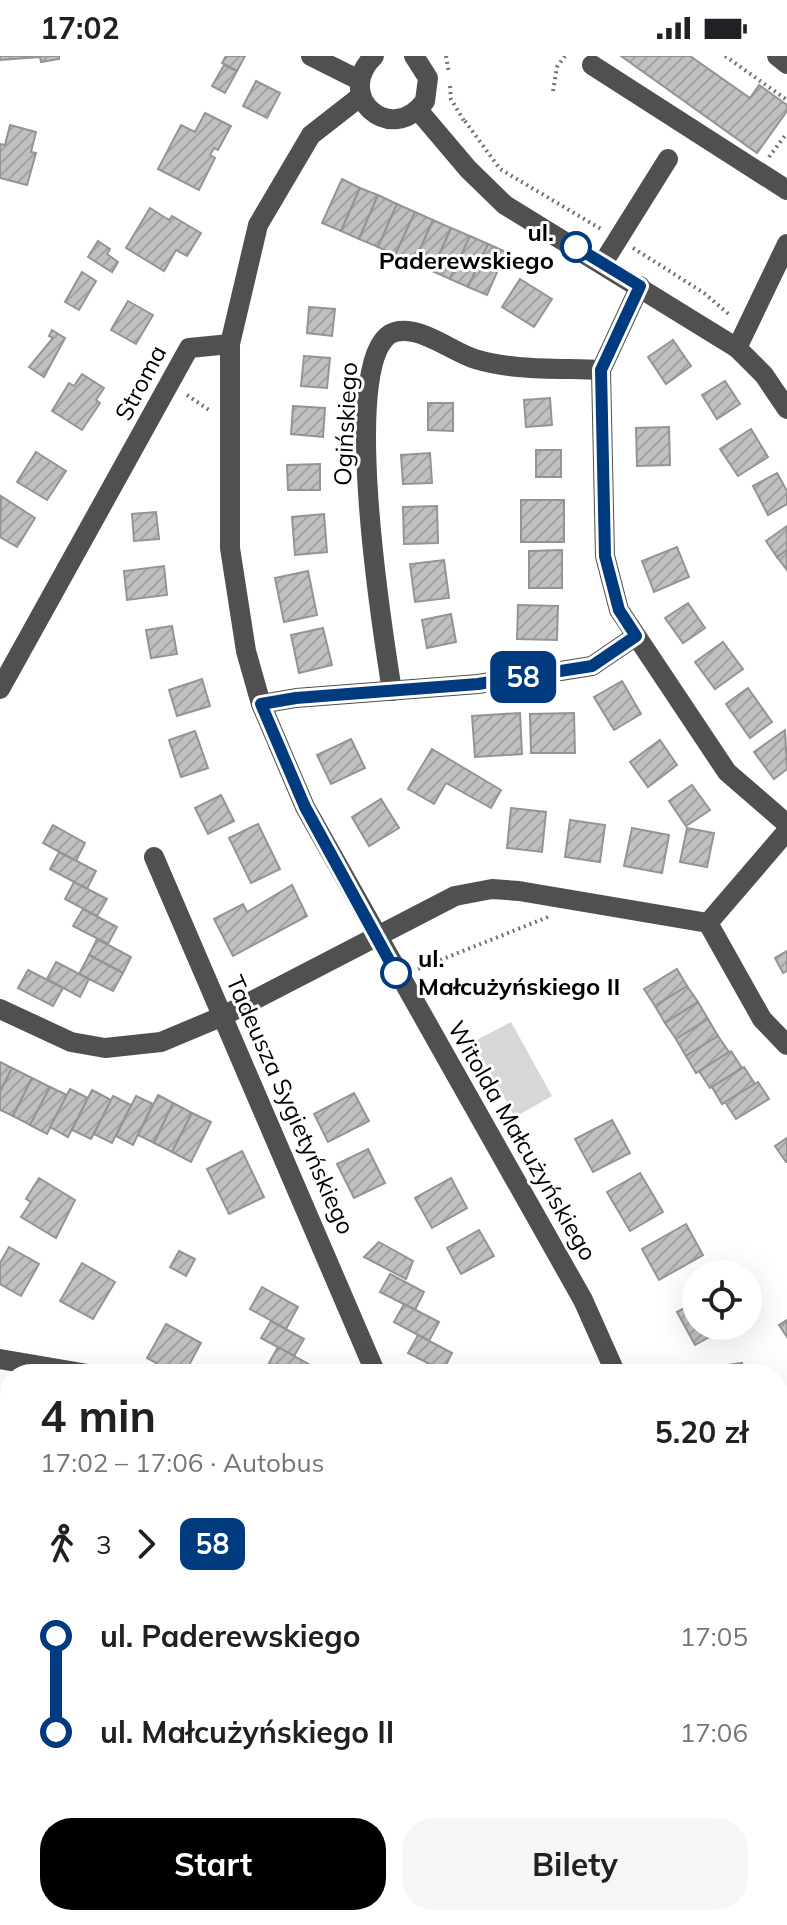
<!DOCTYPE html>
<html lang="pl">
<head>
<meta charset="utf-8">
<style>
  body { margin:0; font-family:Mulish,sans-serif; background:#f6f6f6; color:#202124; height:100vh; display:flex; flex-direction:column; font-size:30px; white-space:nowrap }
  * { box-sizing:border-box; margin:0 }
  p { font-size:26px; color:#757577 }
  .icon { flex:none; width:44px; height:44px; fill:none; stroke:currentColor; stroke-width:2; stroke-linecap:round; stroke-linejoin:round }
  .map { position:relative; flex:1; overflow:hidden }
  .sheet { position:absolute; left:0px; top:1308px; width:788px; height:562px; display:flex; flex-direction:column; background:#fff; border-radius:32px 32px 0 0; box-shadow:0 8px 32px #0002 }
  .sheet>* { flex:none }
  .badge { padding:0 16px; border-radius:12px; font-size:28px; line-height:52px }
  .tools { position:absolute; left:682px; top:1204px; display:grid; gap:16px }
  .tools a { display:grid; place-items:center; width:80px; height:80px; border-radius:50%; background:#fff; box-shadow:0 8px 32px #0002; font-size:40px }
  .map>.badge { position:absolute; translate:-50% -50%; box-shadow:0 0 0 4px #fff }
  .legs { display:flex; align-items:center; gap:12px; height:88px; padding:0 40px; font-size:26px }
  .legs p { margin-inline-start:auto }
  .head { display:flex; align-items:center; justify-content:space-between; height:136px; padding:0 40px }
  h1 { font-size:44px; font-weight:700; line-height:60px }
  .button { display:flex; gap:16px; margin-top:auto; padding:16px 40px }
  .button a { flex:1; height:92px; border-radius:32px; background:#000; color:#fff; font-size:32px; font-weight:700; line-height:92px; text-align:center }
  .button a+a { background:#f6f6f6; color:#202124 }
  ul { padding:0 40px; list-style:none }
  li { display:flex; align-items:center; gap:28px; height:96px; font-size:30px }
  li i { display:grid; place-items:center; width:12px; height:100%; margin:0 10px; background:currentColor }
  li i::after { content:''; width:20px; height:20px; margin:-10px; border:6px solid; border-radius:50%; background:#fff }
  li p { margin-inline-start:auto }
  li:first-child i { background:linear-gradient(#0000 50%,currentColor 0) }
  li:last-child i { background:linear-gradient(currentColor 50%,#0000 0) }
  .status { display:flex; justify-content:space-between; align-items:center; height:56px; padding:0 40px; background:#fff; direction:ltr }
  .status svg { height:22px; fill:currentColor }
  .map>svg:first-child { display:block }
  .grass { fill:#d7d7d7 }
  .building { fill:url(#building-hatch); stroke:#949494; stroke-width:2 }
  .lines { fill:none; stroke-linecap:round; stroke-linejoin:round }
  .path { stroke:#727272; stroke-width:4; stroke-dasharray:2 4; stroke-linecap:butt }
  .minor { stroke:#505050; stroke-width:20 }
  .line-1-casing { stroke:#fff; stroke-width:18 }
  .line-1 { stroke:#003b80; stroke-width:12 }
  .stop-1-dot { fill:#fff; stroke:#003b80; stroke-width:4 }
  .labels { text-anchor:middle; stroke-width:6; stroke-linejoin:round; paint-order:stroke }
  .stop-label { font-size:24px; font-weight:bold; fill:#000; stroke:#fff; text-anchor:end }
  .street-label { font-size:24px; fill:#000; stroke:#fff }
</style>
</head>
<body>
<div class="status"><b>17:02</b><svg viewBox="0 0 49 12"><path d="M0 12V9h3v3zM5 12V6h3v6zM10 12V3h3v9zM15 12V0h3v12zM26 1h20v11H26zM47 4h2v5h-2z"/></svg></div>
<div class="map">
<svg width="787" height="1869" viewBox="0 0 787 1869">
  <defs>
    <pattern id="building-hatch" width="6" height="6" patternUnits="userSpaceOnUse" patternTransform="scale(2)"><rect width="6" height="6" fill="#c0c0c0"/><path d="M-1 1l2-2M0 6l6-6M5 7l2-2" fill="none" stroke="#a3a3a3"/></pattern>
  </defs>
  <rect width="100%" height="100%" fill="#fff"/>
  <polygon class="grass" points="511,966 552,1040 515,1061 473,986"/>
  <g class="building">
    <polygon points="0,0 59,0 59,3 41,6 40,1 0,4"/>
    <polygon points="226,0 245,0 237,15 222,7"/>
    <polygon points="621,0 690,0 750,42 759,29 787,49 787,55 757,97"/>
    <polygon points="224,9 237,15 225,37 212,30"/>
    <polygon points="256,25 280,37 267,62 243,50"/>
    <polygon points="205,57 231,70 218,94 214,92 210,99 215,102 199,134 158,113 181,69 195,76"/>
    <polygon points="10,69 36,76 31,96 36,97 27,129 0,122 0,88 5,89"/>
    <polygon points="342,123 360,132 341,175 322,167"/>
    <polygon points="360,132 378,139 359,183 341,175"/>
    <polygon points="378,139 397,148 378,191 359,183"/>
    <polygon points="397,148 415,156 395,199 378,191"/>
    <polygon points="150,152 169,164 172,160 201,177 187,200 176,194 164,215 126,192"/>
    <polygon points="415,156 433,164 414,207 395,199"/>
    <polygon points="433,164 451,172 432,215 414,207"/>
    <polygon points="451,172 470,180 450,223 432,215"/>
    <polygon points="470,180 488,188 468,231 450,223"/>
    <polygon points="98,185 110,193 107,198 118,206 112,216 88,201"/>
    <polygon points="488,188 506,196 487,239 468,231"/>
    <polygon points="82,216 96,225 79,254 65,246"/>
    <polygon points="520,223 552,243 534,271 502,251"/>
    <polygon points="128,245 153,259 136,288 111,274"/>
    <polygon points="309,251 335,253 332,280 307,277"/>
    <polygon points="52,274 65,282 44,321 29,311 53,282 49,280"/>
    <polygon points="673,284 691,310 666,328 648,301"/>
    <polygon points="304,300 330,302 327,332 301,330"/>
    <polygon points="82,318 104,332 96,344 100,347 82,374 52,355 69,327 74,330"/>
    <polygon points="725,325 740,348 717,363 702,339"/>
    <polygon points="550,342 552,369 526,371 524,344"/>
    <polygon points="428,347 453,347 453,375 428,374"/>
    <polygon points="293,350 325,352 323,381 291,378"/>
    <polygon points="669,371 670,409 637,410 636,372"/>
    <polygon points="751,373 768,401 738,420 720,393"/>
    <rect x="536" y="394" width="25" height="27"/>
    <polygon points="36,396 66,415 47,444 17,426"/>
    <polygon points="430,397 432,427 403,428 401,399"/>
    <polygon points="320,408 320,434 288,434 287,409"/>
    <polygon points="777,417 787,435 787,448 768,459 753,430"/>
    <polygon points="1,440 35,462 17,491 0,481"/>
    <rect x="521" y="444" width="43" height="42"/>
    <polygon points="437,450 438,487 404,488 403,451"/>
    <polygon points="156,456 159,483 134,485 132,458"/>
    <polygon points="324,458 327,496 295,499 292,461"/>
    <polygon points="787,470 787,494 777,501 766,485"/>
    <polygon points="677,491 689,521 654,536 642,505"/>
    <polygon points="562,494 562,532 529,532 529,495"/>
    <polygon points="787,494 787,514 777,501"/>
    <polygon points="444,504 449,542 415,546 410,508"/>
    <polygon points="164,510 167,539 127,544 124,515"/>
    <polygon points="308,515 317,559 284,566 275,522"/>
    <polygon points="688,547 705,572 683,587 665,562"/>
    <polygon points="518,549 558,550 557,584 517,583"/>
    <polygon points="451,558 456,586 427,592 422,564"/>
    <polygon points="172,570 177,598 151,602 146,574"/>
    <polygon points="323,572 332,609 299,617 291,579"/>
    <polygon points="723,586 743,613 715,633 695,606"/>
    <polygon points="202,623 210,650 177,660 169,634"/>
    <polygon points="622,625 641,658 614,674 594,641"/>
    <polygon points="748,632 772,666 750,682 726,648"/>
    <polygon points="520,657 522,698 475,701 472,660"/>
    <polygon points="574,657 575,697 531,697 530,658"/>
    <polygon points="785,674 787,713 774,723 754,696"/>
    <polygon points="195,675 208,712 181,721 169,684"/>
    <polygon points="351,683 365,712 331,728 317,699"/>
    <polygon points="660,684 677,709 648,731 630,706"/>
    <polygon points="432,693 501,734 491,752 446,727 434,748 408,733"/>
    <polygon points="692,729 710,754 686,770 669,745"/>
    <polygon points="221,739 234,765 208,778 195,752"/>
    <polygon points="381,743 399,772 369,790 352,761"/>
    <polygon points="511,752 546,756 542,796 507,792"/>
    <polygon points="570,764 605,769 600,806 565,801"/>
    <polygon points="258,768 280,813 251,827 229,782"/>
    <polygon points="53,769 85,787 76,805 43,787"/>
    <polygon points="632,772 669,779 662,817 624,810"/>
    <polygon points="687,772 714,777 707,811 680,806"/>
    <polygon points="59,796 96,815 87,833 50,813"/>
    <polygon points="74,826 107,843 97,860 65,843"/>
    <polygon points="292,829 307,860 233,900 214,863 243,848 247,856"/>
    <polygon points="83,853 117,871 108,888 73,870"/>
    <polygon points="97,883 131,901 123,917 89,899"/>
    <polygon points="787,895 787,915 783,917 775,902"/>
    <polygon points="89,899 123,917 113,935 79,918"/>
    <polygon points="56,906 89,923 80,941 47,923"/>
    <polygon points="677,913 687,930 655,950 644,933"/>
    <polygon points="28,914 63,932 53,950 18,932"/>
    <polygon points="687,930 698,946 665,967 655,950"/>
    <polygon points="698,946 708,963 676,983 665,967"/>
    <polygon points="708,963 718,980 686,1000 676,983"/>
    <polygon points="718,980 729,996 696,1017 686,1000"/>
    <polygon points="731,995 742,1012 710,1032 699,1015"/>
    <polygon points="0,1006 12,1012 0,1036"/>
    <polygon points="744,1011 755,1028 722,1048 712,1031"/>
    <polygon points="12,1012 32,1022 13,1060 0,1054 0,1036"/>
    <polygon points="32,1022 50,1031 30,1069 13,1060"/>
    <polygon points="758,1026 769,1043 736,1063 725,1046"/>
    <polygon points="50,1031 67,1039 47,1078 30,1069"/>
    <polygon points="70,1033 88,1042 68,1081 50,1071"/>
    <polygon points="92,1034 111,1044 91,1083 72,1074"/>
    <polygon points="354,1037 369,1065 328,1086 314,1058"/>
    <polygon points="158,1039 173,1047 154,1087 138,1079"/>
    <polygon points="113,1040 131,1049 112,1087 94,1078"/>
    <polygon points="136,1040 153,1048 133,1089 116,1080"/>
    <polygon points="173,1047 192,1057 172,1096 154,1087"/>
    <polygon points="192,1057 211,1066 191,1106 172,1096"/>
    <polygon points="612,1064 630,1097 593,1116 575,1083"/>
    <polygon points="787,1082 787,1106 786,1106 775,1090"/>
    <polygon points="368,1093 385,1127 354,1142 337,1108"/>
    <polygon points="242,1095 264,1141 229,1158 207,1113"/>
    <polygon points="640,1117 663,1156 630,1175 607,1136"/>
    <polygon points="39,1122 75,1144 56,1182 21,1161 31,1146 26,1143"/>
    <polygon points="451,1122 467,1152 432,1172 415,1142"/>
    <polygon points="686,1168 703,1199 659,1224 642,1193"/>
    <polygon points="479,1174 494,1200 461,1218 447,1192"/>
    <polygon points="379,1186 413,1205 406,1223 364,1201"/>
    <polygon points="9,1191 39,1208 21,1240 0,1228 0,1207"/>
    <polygon points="179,1195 195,1203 186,1220 170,1211"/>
    <polygon points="82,1207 115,1226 93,1263 60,1245"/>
    <polygon points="390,1218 424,1236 415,1254 380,1236"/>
    <polygon points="262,1231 298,1251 286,1273 250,1253"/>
    <polygon points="696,1246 696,1270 729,1270 695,1289 677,1256"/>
    <polygon points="404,1248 439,1266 429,1285 394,1266"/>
    <polygon points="787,1264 787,1281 779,1269"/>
    <polygon points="271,1265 304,1283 294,1300 261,1282"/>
    <polygon points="166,1268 201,1287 184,1318 163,1318 153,1313 156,1307 147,1302"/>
    <polygon points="418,1279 452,1297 443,1315 408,1297"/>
    <polygon points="278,1291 310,1309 305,1318 288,1318 269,1307"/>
    <polygon points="742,1307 744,1318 701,1318 700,1313"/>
    <polygon points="432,1309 443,1315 449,1318 427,1318"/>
    <polygon points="0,1354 10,1360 10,1370 0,1387"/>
    <polygon points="10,1370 10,1409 0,1403 0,1387"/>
    <polygon points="778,1380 787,1381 784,1430 778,1429"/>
    <polygon points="0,1551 10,1556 7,1562 10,1564 10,1582 0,1600"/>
    <polygon points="778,1687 784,1733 778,1733"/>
    <polygon points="787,1797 787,1816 778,1805"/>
  </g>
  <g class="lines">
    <g class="path">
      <polyline points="446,0 449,17"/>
      <polyline points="725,0 787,44"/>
      <polyline points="450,30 451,43 464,65"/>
      <polyline points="553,35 557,11 565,0"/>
      <polyline points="465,65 500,113 601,173"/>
      <polyline points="769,101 787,77"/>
      <polyline points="633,192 704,237 731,260"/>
      <polyline points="187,339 209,354"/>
      <polyline points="418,913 548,861"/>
    </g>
    <g class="minor">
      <polyline points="311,0 359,24"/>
      <path d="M374 0C333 40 391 91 425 45L428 22 414 0"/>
      <polyline points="777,0 787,8"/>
      <polyline points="592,9 787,134"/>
      <polyline points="418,54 468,113 505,149 737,292 764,319 787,353"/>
      <polyline points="603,207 668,103"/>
      <polyline points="640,230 601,314 605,500 619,554 727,716 787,768"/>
      <polyline points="230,288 230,492 246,595 261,648 305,751 583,1244 616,1318"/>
      <polyline points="737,292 787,188"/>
      <polyline points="0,633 189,292 230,288 258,169 311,79 361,40"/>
      <path d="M392 635C384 584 336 292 395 276 420 269 452 296 475 303 514 315 560 312 601 314"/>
      <polyline points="261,648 296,642 478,628 592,610 636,580"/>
      <polyline points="154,801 376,1318"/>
      <polyline points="708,867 762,963 787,989"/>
      <polyline points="708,867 787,775"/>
      <polyline points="0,953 71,986 105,992 161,986 223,960 455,840 492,833 519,835 708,867"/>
      <polyline points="0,1303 88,1318"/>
      <polyline points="778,1460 787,1461"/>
      <polyline points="0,1745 10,1745"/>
      <polyline points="778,1784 787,1778"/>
      <polyline points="700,1860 702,1869"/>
    </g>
  </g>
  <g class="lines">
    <defs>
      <polyline id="line-1" points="396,917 305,751 261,648 296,642 478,628 592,610 636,580 619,554 605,500 601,314 640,230 576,191"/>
    </defs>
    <use href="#line-1" class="line-1-casing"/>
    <use href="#line-1" class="line-1"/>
  </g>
  <g class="stop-1-dot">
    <circle cx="576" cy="191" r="14"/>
    <circle cx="396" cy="917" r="14"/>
  </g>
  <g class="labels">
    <g class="stop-label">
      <text x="554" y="185">ul.<tspan x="554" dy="28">Paderewskiego</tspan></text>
      <text x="418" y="911" text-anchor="start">ul.<tspan x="418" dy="28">Małcużyńskiego II</tspan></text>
    </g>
    <g class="street-label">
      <text transform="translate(141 327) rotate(-62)" y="8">Stroma</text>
      <text transform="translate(346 368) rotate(-87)" y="8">Ogińskiego</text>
      <text transform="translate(290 1049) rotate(66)" y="8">Tadeusza Sygietyńskiego</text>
      <text transform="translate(522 1085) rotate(60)" y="8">Witolda Małcużyńskiego</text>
    </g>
  </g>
</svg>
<div class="tools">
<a><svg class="icon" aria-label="locate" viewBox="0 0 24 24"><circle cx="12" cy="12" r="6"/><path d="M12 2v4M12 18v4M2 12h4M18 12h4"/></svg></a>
</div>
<b class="badge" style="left:523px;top:621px;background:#003b80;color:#fff">58</b>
<section class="sheet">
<div class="head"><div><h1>4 min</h1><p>17:02 – 17:06 · Autobus</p></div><b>5.20 zł</b></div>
<div class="legs"><svg class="icon" aria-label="walk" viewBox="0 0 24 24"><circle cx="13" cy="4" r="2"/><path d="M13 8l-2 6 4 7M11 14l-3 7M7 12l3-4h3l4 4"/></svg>3<svg class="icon" aria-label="forward" viewBox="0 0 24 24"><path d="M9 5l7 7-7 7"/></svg><b class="badge" style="background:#003b80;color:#fff">58</b></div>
<ul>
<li><i style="color:#003b80"></i><b>ul. Paderewskiego</b><p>17:05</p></li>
<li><i style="color:#003b80"></i><b>ul. Małcużyńskiego II</b><p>17:06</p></li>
</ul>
<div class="button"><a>Start</a><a>Bilety</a></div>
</section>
</div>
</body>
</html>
